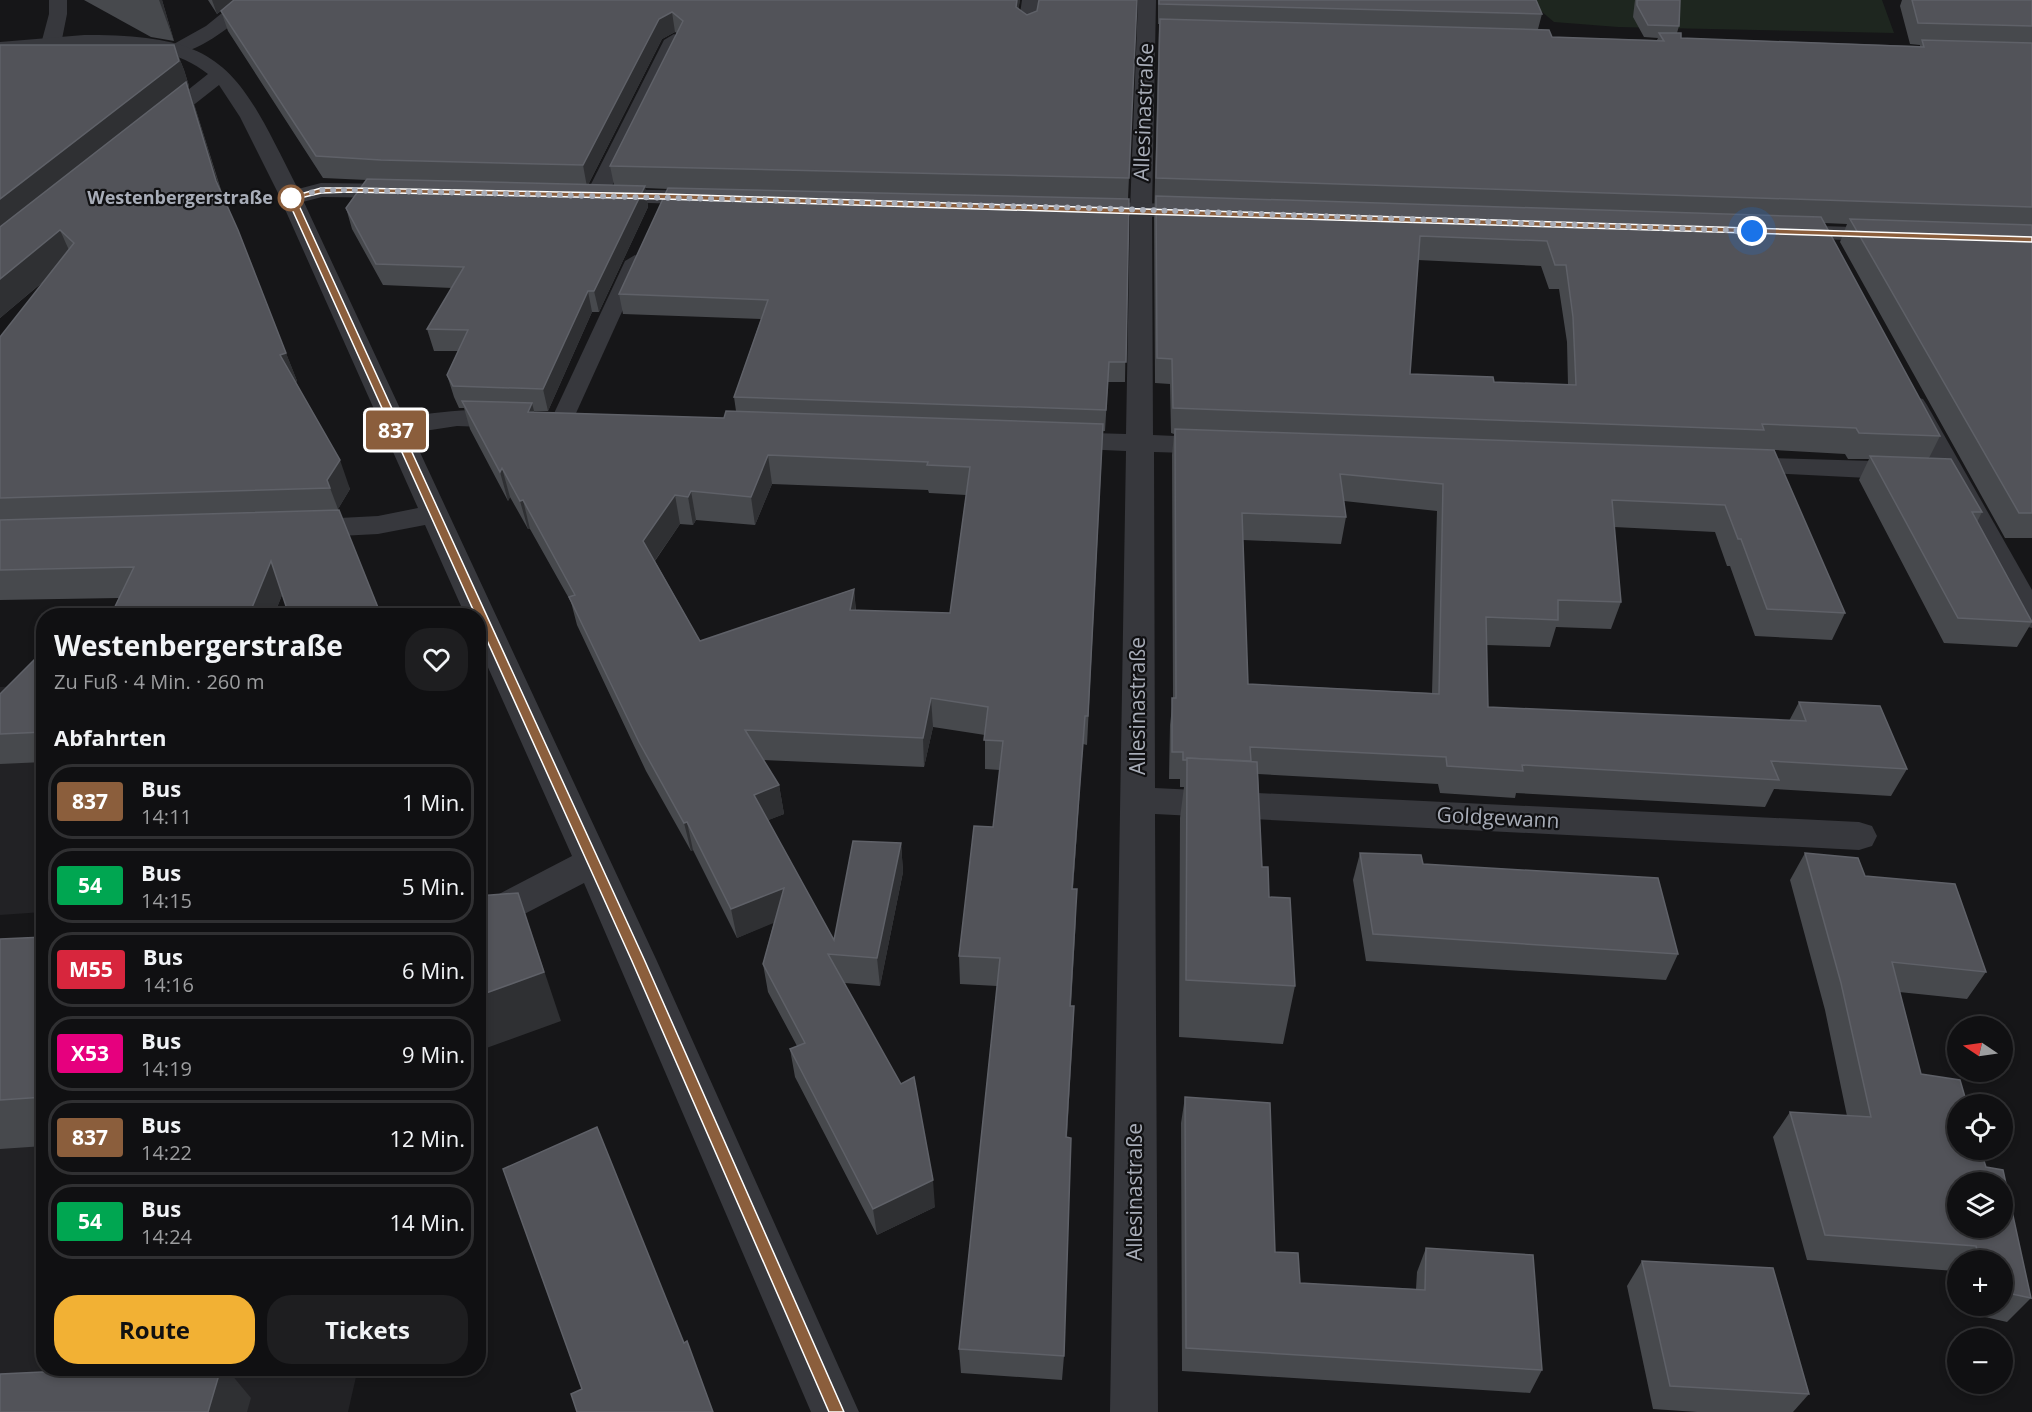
<!DOCTYPE html>
<html lang="de">
<head>
<meta charset="utf-8">
<style>
  body { margin:0; font-family:"Open Sans",sans-serif; background:#1e1e20; color:#f1f3f6; height:100vh; display:flex; flex-direction:column; font-size:22px; white-space:nowrap }
  * { box-sizing:border-box; margin:0 }
  p { font-size:20px; color:#9c9d9f }
  .icon { flex:none; width:33px; height:33px; fill:none; stroke:currentColor; stroke-width:2; stroke-linecap:round; stroke-linejoin:round }
  .map { position:relative; flex:1; overflow:hidden }
  .panel { position:absolute; left:36px; top:608px; width:450px; height:768px; display:flex; flex-direction:column; background:#101012; border-radius:24px; box-shadow:0 3px 9px #0003,0 0 0 2px #303032 }
  .panel>* { flex:none }
  .badge { padding:0 12px; border-radius:4px; font-size:21px; line-height:39px }
  .needle { width:39px; rotate:283deg }
  .controls { position:absolute; left:1947px; top:1016px; display:grid; gap:12px }
  .controls a { display:grid; place-items:center; width:66px; height:66px; border-radius:50%; background:#101012; box-shadow:0 3px 9px #0003,0 0 0 2px #303032; font-size:30px }
  .you { position:absolute; width:30px; height:30px; margin:-15px; border:4px solid #fff; border-radius:50%; background:#1a73e8; box-shadow:0 0 0 9px #1a73e833 }
  .map>.badge { position:absolute; translate:-50% -50%; box-shadow:0 0 0 3px #fff }
  h2 { padding:0 18px; font-size:22px; line-height:54px }
  .round { display:grid; place-items:center; flex:none; width:63px; height:63px; border-radius:24px; background:#1e1e20 }
  .head { display:flex; align-items:center; justify-content:space-between; height:102px; padding:0 18px }
  h1 { font-size:28px; font-weight:700; line-height:45px }
  .action { display:flex; gap:12px; margin-top:auto; padding:12px 18px }
  .action a { flex:1; height:69px; border-radius:24px; background:#f2b134; color:#111; font-size:24px; font-weight:700; line-height:69px; text-align:center }
  .action a+a { background:#1e1e20; color:#f1f3f6 }
  ul { padding:0; list-style:none }
  li { display:flex; align-items:center; gap:18px; height:75px; margin:0 12px 9px; padding:0 6px; border:3px solid #303032; border-radius:24px }
  li div { flex:1 }
  li b { display:block; font-size:22px }
  li em { font-style:normal }
  li .badge { min-width:66px; font-weight:700; text-align:center }
  .map>svg:first-child { display:block }
  .built { fill:#222225 }
  .green { fill:#1e261f }
  .lines { fill:none; stroke-linecap:round; stroke-linejoin:round }
  .service { fill:#37383d; fill-rule:evenodd }
  .minor { fill:#37383d; fill-rule:evenodd }
  .tertiary { fill:#37383d; fill-rule:evenodd }
  .wall { fill:#47494d; fill-rule:evenodd }
  .shaded-wall { fill:#2f3033 }
  .building { fill:#525359; stroke:#5f6168; stroke-width:1.5; fill-rule:evenodd }
  .line { fill:#8b5e3c; stroke:#fff; stroke-width:1.5 }
  .walk { stroke:#a8adb8; stroke-width:6; stroke-dasharray:0 10.8 }
  .stop-dot { fill:#fff; stroke:#8b5e3c; stroke-width:3 }
  .labels { text-anchor:middle; stroke-width:4.5; stroke-linejoin:round; paint-order:stroke }
  .far-stop-label { font-size:18px; font-weight:bold; fill:#a8adb8; stroke:#111113; text-anchor:end }
  .street-label { font-size:21px; fill:#a8adb8; stroke:#111113 }
</style>
</head>
<body>
<div class="map">
<svg width="2032" height="1412" viewBox="0 0 2032 1412">
  <rect width="100%" height="100%" fill="#161618"/>
  <g class="built">
    <polygon points="43,685 43,912 0,915 0,687"/>
    <polygon points="43,967 44,1368 358,1368 348,1412 0,1412 0,969"/>
  </g>
  <polygon class="green" points="1528,0 1882,0 1894,33 1618,27 1554,22"/>
  <g class="lines">
    <polygon class="service" points="635,255 645,261 572,422 569,427 553,427 550,422 625,261"/>
    <g class="minor">
      <polygon points="49,0 67,0 67,14 61,44 51,50 41,44 49,14"/>
      <path d="M238 0H258C246 17 193 58 172 53L169 49 172 45 206 26Z"/>
      <polygon points="1022,0 1040,0 1035,31 1028,33 1018,27"/>
      <polygon points="1138,0 1156,0 1152,211 1153,435 1219,438 1229,440 1233,446 1229,452 1219,454 1154,452 1155,788 1859,822 1872,826 1877,836 1872,846 1859,850 1155,814 1158,1412 1110,1412 1126,451 1058,448 1048,446 1044,440 1048,434 1058,432 1126,434 1130,211"/>
      <polygon points="674,34 684,40 607,196 604,201 588,201 585,196 664,40"/>
      <path d="M291 191 299 193 302 198 404 417C442 412 483 405 521 414L525 420 521 426 511 428 457 426 411 433 656 959 859 1412H811L584 883 478 938V905L572 856 478 645V615H465L425 525 378 534 301 538 291 536 286 529 291 522 301 520 378 516 418 508 280 198 283 193Z"/>
      <polygon points="1914,397 1923,399 1927,405 2032,590 2032,628 2021,625 2016,618 1901,405 1905,399"/>
      <polygon points="1735,457 1908,462 1918,465 1922,471 1918,477 1908,480 1725,471 1721,465 1725,459"/>
    </g>
    <g class="tertiary">
      <path d="M84 35C228 34 238 71 298 189L321 183 405 184 413 186 416 191 413 196 405 198 322 197 291 205 283 203 240 117 219 85 163 129H149L145 125 149 121 208 74C152 30 66 48 0 54V42Z"/>
      <polygon points="600,189 708,191 716,193 719,198 716,203 708,205 592,201 589,196 592,191"/>
      <polygon points="1083,201 1200,205 1208,207 1211,212 1208,217 1200,219 1075,213 1072,208 1075,203"/>
      <polygon points="1785,225 1889,228 1897,230 1901,235 1897,240 1889,242 1777,237 1773,232 1777,227"/>
    </g>
  </g>
  <g class="wall">
    <polygon points="84,0 162,0 174,41 151,37"/>
    <path d="M208 0H1020L1018 9 1027 15 1137 0 1128 199 1125 382H1108L1105 431H1103L1087 745 1083 744 1073 889 1076 918 1071 1006H1074L1067 1137 1064 1356 1062 1380 961 1373 959 1349 997 986 960 984 959 956 993 827 1000 770 985 769V735L933 727 924 767 763 760 779 785 784 814 768 820 834 940 901 843 903 872 880 986 845 983 935 1207 877 1235 795 1077 790 1049 797 1046 768 992 763 964 774 922 737 938 693 850 691 851 646 771 577 625 571 602 530 529H528L510 497 508 501 470 429 464 408H459L454 397 447 375 458 351H434L427 329 452 288 383 285 352 229 346 208 367 180 323 178 228 31 221 11 217 14ZM675 32 677 33 610 166 614 185H588L662 39ZM645 188 668 189 619 294 623 314 761 319 734 397 736 411 724 418 534 412V411H548L592 312H599L648 207ZM772 484 928 490 929 493 966 495 950 613 856 611 854 589 700 641 655 561 680 524 693 525 696 520 755 525Z"/>
    <path d="M1158 0H1536L1542 14 1538 29 1552 37 1657 40 1658 38 1644 37 1633 17 1635 0H1680L1679 26 1677 33 1681 38 1920 46V45L1910 44 1900 6 1902 0H2032V538H2005L1840 242 1847 224 1824 223 1940 436 1929 458 1982 512 1977 522 2032 622 2017 647 1944 643 1859 480 1869 459H1848L1845 454 1757 449 1845 613 1832 640 1755 636 1730 566H1727L1715 532 1614 527 1621 602 1611 629 1556 627 1550 647 1486 645 1488 707 1789 721 1799 702 1907 769 1891 796 1774 789 1765 807 1516 793 1515 798 1440 793 1438 784 1258 774 1262 867 1269 897 1295 986 1283 1044 1179 1037 1180 818 1184 787H1180V779H1169L1170 725 1173 698 1172 455 1174 434 1171 433 1170 384 1155 383 1154 219 1159 24H1158ZM1418 260 1541 266 1549 289H1559L1567 342 1568 385 1494 382 1410 374ZM1344 501 1437 511 1432 693 1248 684 1243 540 1341 544 1346 517Z"/>
    <polygon points="0,45 174,45 184,70 189,86 188,87 195,107 222,193 297,381 296,382 350,489 338,509 338,510 282,595 274,615 119,598 0,600 0,337 44,281 0,318"/>
    <polygon points="44,653 44,762 0,764 0,694"/>
    <polygon points="1360,853 1423,864 1678,954 1666,980 1366,961 1353,880"/>
    <polygon points="1805,853 1865,876 1986,972 1967,999 1899,992 1921,1074 1986,1167 2031,1298 2007,1322 1963,1312 1961,1305 2002,1305 2002,1260 1958,1260 1958,1285 1955,1271 1807,1260 1773,1137 1790,1112 1847,1116 1825,1010 1790,880"/>
    <polygon points="44,937 44,1146 0,1149 0,939"/>
    <polygon points="1185,1097 1275,1252 1300,1283 1416,1289 1417,1272 1426,1248 1542,1370 1530,1393 1182,1371 1181,1123"/>
    <polygon points="1642,1261 1809,1394 1793,1412 1697,1412 1653,1409 1627,1286"/>
  </g>
  <g class="shaded-wall">
    <polygon points="159,0 162,0 174,41"/>
    <polygon points="212,0 234,0 217,14"/>
    <polygon points="1017,0 1020,0 1016,27 1016,7"/>
    <polygon points="672,12 675,32 662,39 587,187 583,165 659,19"/>
    <polygon points="174,45 184,70 189,86 188,87 195,107 226,208 0,236 0,199"/>
    <polygon points="645,186 648,207 599,312 594,291"/>
    <polygon points="60,230 72,257 0,318 0,279"/>
    <polygon points="588,291 592,312 548,411 543,389"/>
    <polygon points="286,353 297,381 291,383 280,355"/>
    <polygon points="532,403 539,431 528,412"/>
    <polygon points="768,455 772,484 755,525 751,497"/>
    <polygon points="340,460 350,489 338,509 327,480"/>
    <polygon points="502,468 510,497 508,501 500,472"/>
    <polygon points="691,491 696,520 693,525 688,497"/>
    <polygon points="675,495 680,524 649,569 643,541"/>
    <polygon points="523,500 530,529 528,529 520,501"/>
    <polygon points="271,561 284,590 274,615 249,615"/>
    <polygon points="854,589 856,617 850,610"/>
    <polygon points="931,698 933,727 924,767 923,738"/>
    <polygon points="1085,716 1083,744 1071,917 1072,889"/>
    <polygon points="779,785 784,814 759,824 754,795"/>
    <polygon points="687,822 693,850 691,851 684,823"/>
    <polygon points="901,843 903,872 880,986 877,958"/>
    <polygon points="784,888 788,917 737,938 731,909"/>
    <polygon points="518,893 561,1021 478,1051 478,996"/>
    <polygon points="1074,1006 1073,1034 1065,1164 1066,1137"/>
    <polygon points="933,1180 935,1207 877,1235 873,1209"/>
    <polygon points="221,1368 226,1368 251,1398 247,1412 208,1412"/>
  </g>
  <g class="building">
    <polygon points="234,0 1017,0 1016,7 1027,15 1037,11 1039,0 1137,0 1129,178 610,166 683,21 672,12 659,19 583,165 381,160 316,156 221,11"/>
    <polygon points="1159,0 1536,0 1542,14 1159,4"/>
    <polygon points="1637,0 1680,0 1679,26 1648,25 1637,5"/>
    <polygon points="1912,0 2032,0 2032,26 1918,23"/>
    <polygon points="1160,19 1549,30 1552,37 1664,41 1659,33 1681,33 1681,38 1924,47 1922,40 2032,43 2032,207 1156,178"/>
    <polygon points="0,45 174,45 179,61 0,199"/>
    <polygon points="186,82 216,181 238,230 286,353 280,355 340,460 327,480 330,488 0,498 0,337 74,243 60,230 0,279 0,227"/>
    <polygon points="367,179 645,186 594,291 588,291 543,389 453,386 447,375 468,330 427,329 464,267 376,264 346,208"/>
    <polygon points="668,188 1129,199 1126,362 1109,362 1106,410 734,397 768,300 619,294"/>
    <path d="M1156 196 1821 217 1940 436 1859 433 1856 428 1762 424 1764 430 1173 408 1172 359 1157 358ZM1420 236 1547 241 1555 265H1566L1573 317 1576 385 1494 382 1493 377 1410 374Z"/>
    <polygon points="1850,219 2032,225 2032,513 2019,513"/>
    <path d="M462 401 532 403 528 412 724 418 726 411 1103 424 1088 716H1085L1072 889H1077L1070 1006H1074L1066 1137 1071 1138 1064 1356 959 1349 1000 958 959 956 974 826 993 827 1003 741 984 740 988 707 931 698 923 738 745 730 779 785 754 795 834 940 853 841 901 843 877 958 828 954 901 1084 914 1077 933 1180 873 1209 790 1049 805 1043 763 964 784 888 731 909 687 822 684 823 639 742 569 597 575 595 523 500 520 501 502 468 500 472ZM768 455 928 462 927 465 970 467 950 613 850 610 854 589 700 641 643 541 675 495 688 497 691 491 751 497Z"/>
    <path d="M1175 429 1774 450 1845 613 1767 609 1741 539H1738L1725 505 1612 500 1621 602 1558 600V620L1486 617 1488 707 1806 721 1799 702 1880 706 1907 769 1771 761 1779 780 1522 765 1523 771 1447 766 1446 757 1250 747 1251 761 1187 758V760H1183V752H1172V698H1176ZM1340 474 1443 484 1439 694 1248 684 1242 513 1346 517Z"/>
    <polygon points="1870,456 1951,459 1982,512 1972,512 2032,622 1958,618"/>
    <polygon points="339,510 381,615 289,615 271,561 249,615 111,615 134,567 0,570 0,520"/>
    <polygon points="41,653 44,653 44,732 0,734 0,694"/>
    <polygon points="1187,758 1257,762 1262,867 1268,867 1269,897 1290,898 1295,986 1186,980"/>
    <polygon points="1360,853 1421,855 1423,864 1658,878 1678,954 1373,934"/>
    <path d="M1805 853 1858 858 1865 876 1955 884 1986 972 1892 962 1921 1074 1960 1080 1967 1104H1958V1149H1980L1986 1167 2003 1170 2031 1298 2002 1292V1260H1979L1976 1246 1825 1235 1790 1112 1871 1117 1841 983ZM1958 1182H2002V1227H1958Z"/>
    <polygon points="518,893 544,972 478,996 478,896"/>
    <polygon points="44,937 44,1097 0,1100 0,939"/>
    <polygon points="1185,1097 1270,1103 1275,1252 1298,1253 1300,1283 1425,1290 1426,1248 1533,1255 1542,1370 1186,1348"/>
    <polygon points="597,1127 684,1343 687,1341 713,1412 577,1412 571,1394 582,1389 503,1169"/>
    <polygon points="1642,1261 1773,1268 1809,1394 1670,1386"/>
    <polygon points="127,1368 221,1368 208,1412 0,1412 0,1374"/>
  </g>
  <polygon class="line" points="350,188 664,194 2032,237 2032,242 664,199 350,192 321,193 296,199 644,959 844,1412 829,1412 631,959 287,198 321,188"/>
  <g class="lines">
    <polyline class="walk" points="291,198 321,190 350,190 1088,208 1752,231"/>
  </g>
  <circle class="stop-dot" cx="291" cy="198" r="12"/>
  <g class="labels">
    <g class="far-stop-label">
      <text x="273" y="204">Westenbergerstraße</text>
    </g>
    <g class="street-label">
      <text transform="translate(1144 112) rotate(-88)" y="7">Allesinastraße</text>
      <text transform="translate(1138 706) rotate(-90)" y="7">Allesinastraße</text>
      <text transform="translate(1498 818) rotate(3)" y="7">Goldgewann</text>
      <text transform="translate(1135 1192) rotate(-90)" y="7">Allesinastraße</text>
    </g>
  </g>
</svg>
<div class="controls">
<a><svg class="needle" viewBox="-14 -14 28 28"><path d="M0-13l5 13h-10z" fill="#e53935"/><path d="M0 13l5-13h-10z" fill="#9c9d9f"/></svg></a>
<a><svg class="icon" aria-label="locate" viewBox="0 0 24 24"><circle cx="12" cy="12" r="6"/><path d="M12 2v4M12 18v4M2 12h4M18 12h4"/></svg></a>
<a><svg class="icon" aria-label="layers" viewBox="0 0 24 24"><path d="M12 4l9 5-9 5-9-5zM3 14l9 5 9-5"/></svg></a>
<a>+</a>
<a>−</a>
</div>
<div class="you" style="left:1752px;top:231px"></div>
<b class="badge" style="left:396px;top:430px;background:#8b5e3c;color:#fff">837</b>
<section class="panel">
<div class="head"><div><h1>Westenbergerstraße</h1><p>Zu Fuß · 4 Min. · 260 m</p></div><a class="round"><svg class="icon" aria-label="heart" viewBox="0 0 24 24"><path d="M12 20l-8-8c-3-5 5-10 8-4 3-6 11-1 8 4z"/></svg></a></div>
<h2>Abfahrten</h2>
<ul>
<li><span class="badge" style="background:#8b5e3c;color:#fff">837</span><div><b>Bus</b><p>14:11</p></div><em>1 Min.</em></li>
<li><span class="badge" style="background:#00a651;color:#fff">54</span><div><b>Bus</b><p>14:15</p></div><em>5 Min.</em></li>
<li><span class="badge" style="background:#d7263d;color:#fff">M55</span><div><b>Bus</b><p>14:16</p></div><em>6 Min.</em></li>
<li><span class="badge" style="background:#e6007e;color:#fff">X53</span><div><b>Bus</b><p>14:19</p></div><em>9 Min.</em></li>
<li><span class="badge" style="background:#8b5e3c;color:#fff">837</span><div><b>Bus</b><p>14:22</p></div><em>12 Min.</em></li>
<li><span class="badge" style="background:#00a651;color:#fff">54</span><div><b>Bus</b><p>14:24</p></div><em>14 Min.</em></li>
</ul>
<div class="action"><a>Route</a><a>Tickets</a></div>
</section>
</div>
</body>
</html>
